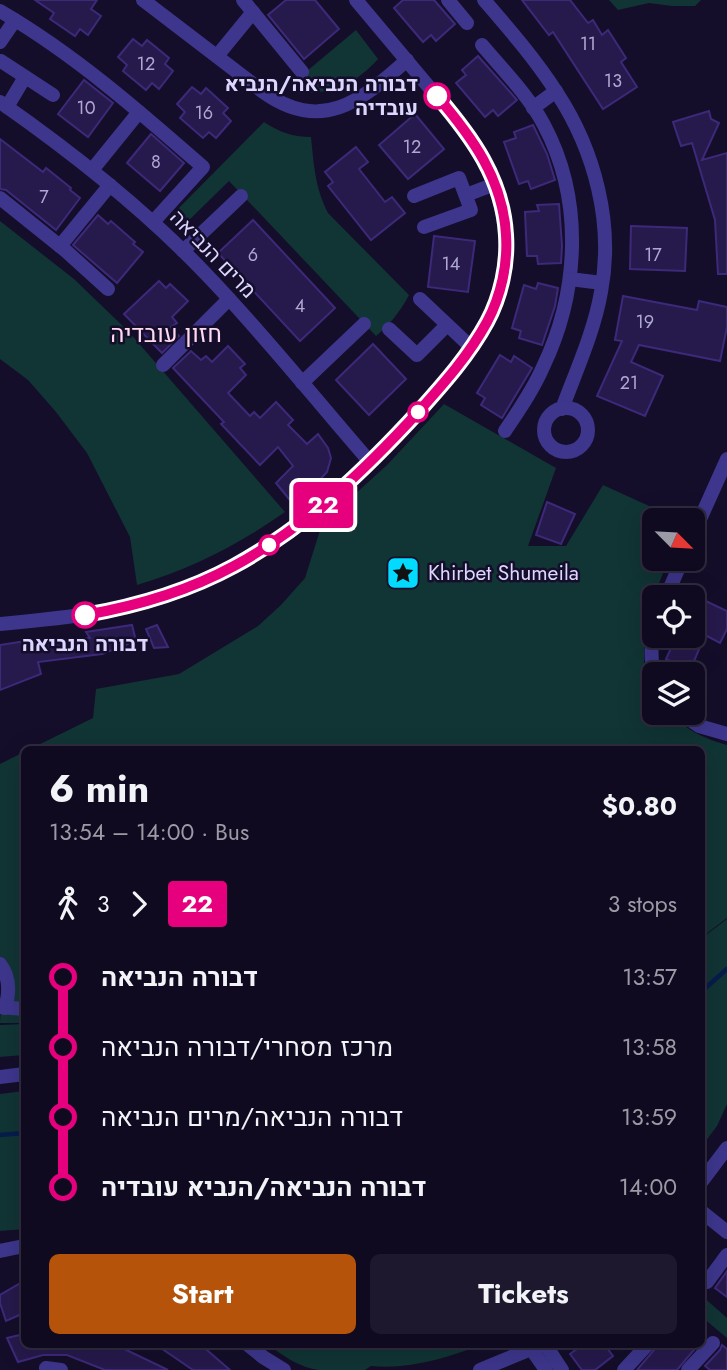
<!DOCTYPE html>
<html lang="en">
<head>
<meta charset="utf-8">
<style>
  body { margin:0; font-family:Jost,Heebo,sans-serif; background:#1d182d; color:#f1f3f6; height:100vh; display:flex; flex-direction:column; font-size:26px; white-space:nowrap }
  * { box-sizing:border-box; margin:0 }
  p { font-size:23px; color:#9b9aa5 }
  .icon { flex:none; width:38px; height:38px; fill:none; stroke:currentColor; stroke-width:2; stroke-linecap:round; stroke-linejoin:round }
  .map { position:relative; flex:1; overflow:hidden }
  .drawer { position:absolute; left:21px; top:746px; width:684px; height:602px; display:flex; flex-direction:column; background:#0f0a20; border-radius:10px; box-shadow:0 7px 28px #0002,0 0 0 2px #2f2b3e }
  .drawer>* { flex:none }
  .badge { padding:0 14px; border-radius:5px; font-size:24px; line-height:46px }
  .needle { width:46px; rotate:114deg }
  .fabs { position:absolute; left:642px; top:508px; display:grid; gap:14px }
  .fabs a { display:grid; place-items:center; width:63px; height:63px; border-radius:10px; background:#0f0a20; box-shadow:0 7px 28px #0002,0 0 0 2px #2f2b3e; font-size:35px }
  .map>.badge { position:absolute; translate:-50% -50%; box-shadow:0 0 0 4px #fff }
  .legs { display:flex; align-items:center; gap:10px; height:77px; padding:0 28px; font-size:23px }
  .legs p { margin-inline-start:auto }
  .summary { display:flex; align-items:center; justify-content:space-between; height:119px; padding:0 28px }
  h1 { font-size:38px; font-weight:700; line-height:52px }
  .button { display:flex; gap:14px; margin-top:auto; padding:14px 28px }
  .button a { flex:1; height:80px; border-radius:10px; background:#b45309; color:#fff; font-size:28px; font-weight:700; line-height:80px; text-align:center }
  .button a+a { background:#1d182d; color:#f1f3f6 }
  ul { padding:0 28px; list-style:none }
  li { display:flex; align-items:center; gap:24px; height:70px; font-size:26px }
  li i { display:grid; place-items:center; width:10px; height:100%; margin:0 9px; background:currentColor }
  li i::after { content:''; width:18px; height:18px; margin:-9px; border:5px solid; border-radius:50%; background:#0f0a20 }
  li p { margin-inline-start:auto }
  li:first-child i { background:linear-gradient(#0000 50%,currentColor 0) }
  li:last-child i { background:linear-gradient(currentColor 50%,#0000 0) }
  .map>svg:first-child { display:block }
  .green { fill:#113434 }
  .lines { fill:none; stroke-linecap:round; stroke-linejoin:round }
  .stream { stroke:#061c4b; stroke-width:4.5 }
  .building { fill:#26194c; stroke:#3d297a; stroke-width:2 }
  .minor { stroke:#3d368c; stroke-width:14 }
  .line-1-casing { stroke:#fff; stroke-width:16 }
  .line-1 { stroke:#e6007e; stroke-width:10 }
  .stop-1-dot { fill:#fff; stroke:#e6007e; stroke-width:3.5 }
  .labels { text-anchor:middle; stroke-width:5; stroke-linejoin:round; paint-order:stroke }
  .number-label { font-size:18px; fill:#afa8d2 }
  .stop-label { font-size:21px; font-weight:bold; fill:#ddd7ff; stroke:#140e2a; text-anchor:end }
  .street-label { font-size:21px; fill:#ddd7ff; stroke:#140e2a }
  .poi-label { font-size:21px; fill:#ddd7ff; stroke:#140e2a; text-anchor:start }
  .quarter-label { font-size:24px; fill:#ffd9ef; stroke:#140e2a }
</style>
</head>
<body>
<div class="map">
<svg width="727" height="1370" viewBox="0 0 727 1370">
  <rect width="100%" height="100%" fill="#140e2a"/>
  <g class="green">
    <polygon points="609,0 701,0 695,6 672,6 649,3 618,10"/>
    <path d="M356 30 378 59C356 84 329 95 296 93L307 71Z"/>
    <path d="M264 122C279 132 293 137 311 137 314 166 315 187 328 213L409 295C400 312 390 324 376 336L229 181 182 227 171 216Z"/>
    <path d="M0 221 74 279 129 332 285 512C238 545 193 568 137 585L130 537 87 453 56 412 28 380 0 359Z"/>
    <path d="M444 404 556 468 528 546H566L603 485 680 520H654V558H669L652 601 644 636V670L654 695V712H669C686 730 703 738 727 745V918L702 937V749H30L93 718 96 689 179 674 258 626 281 605 305 578 322 524 387 465Z"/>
    <polygon points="24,752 24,1023 0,1023 2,981 0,981 0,764"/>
    <polygon points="727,919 727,1104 717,1126 702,1146 702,938"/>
    <polygon points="24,1024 24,1055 0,1057 0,1025"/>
    <polygon points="24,1091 24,1229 0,1231 0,1094"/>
    <polygon points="702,1296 727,1318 727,1338 702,1317"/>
    <path d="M268 1344H485C448 1357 410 1370 371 1366L365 1370C350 1370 334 1370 319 1370 301 1368 281 1355 268 1344Z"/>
  </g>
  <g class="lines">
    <g class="stream">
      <polyline points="702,991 727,969"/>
      <polyline points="0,1135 24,1133"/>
    </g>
  </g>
  <g class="building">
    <polygon points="35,0 97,0 91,9 101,16 88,35 80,29 75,36 50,19 54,13"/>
    <polygon points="286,0 315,0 339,29 304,59 268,15"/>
    <polygon points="403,0 434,0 455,24 436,41 431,35 423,42 394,8"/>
    <polygon points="522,0 570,0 588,23 593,20 602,35 608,30 626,58 621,62 637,87 603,109 553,32 549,35"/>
    <polygon points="133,39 142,46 147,40 169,58 165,64 173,71 159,89 152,83 146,90 123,71 127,65 118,57"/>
    <polygon points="478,56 517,100 498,116 493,110 485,117 456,83 466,75 462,70"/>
    <polygon points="84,80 113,103 88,137 58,114"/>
    <polygon points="192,87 201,94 206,88 228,108 223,113 231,121 216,138 209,132 203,138 180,118 185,112 177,104"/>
    <polygon points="709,111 711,119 719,123 702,160 727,153 727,274 718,274 715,220 692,143 681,146 673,122"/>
    <polygon points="415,114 444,149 408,179 379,145"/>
    <polygon points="533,125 547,154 555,180 531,189 528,181 519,184 504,142 516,138 514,132"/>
    <polygon points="151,134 184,163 160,191 127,163"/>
    <polygon points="0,139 43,172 46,168 71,188 70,190 80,198 56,230 6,190 0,189"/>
    <polygon points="356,147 368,162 359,169 385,202 392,197 405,213 371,240 328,186 333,182 325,172"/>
    <polygon points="559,204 562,246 561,263 538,264 537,256 527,256 525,212 539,211 537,205"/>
    <polygon points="98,215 108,224 111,221 135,242 133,244 143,252 117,283 73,245"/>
    <polygon points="253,220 335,308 300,341 218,253"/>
    <polygon points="631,226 687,228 685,271 630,269"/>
    <polygon points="434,236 475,241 468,292 428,287"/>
    <polygon points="159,281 166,288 170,284 188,301 172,317 177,323 171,327 179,336 162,353 124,314"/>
    <polygon points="538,283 558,288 555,306 542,345 519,338 521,331 512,328 524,285 536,289"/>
    <polygon points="623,296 697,310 699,301 727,307 727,327 720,361 639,345 631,362 663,376 645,416 597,396 622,341 615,340"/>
    <polygon points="373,344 406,379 369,415 336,380"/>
    <polygon points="228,346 245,364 240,368 246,375 228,393 250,416 254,412 260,418 276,402 293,420 288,425 307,444 318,434 328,448 331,458 327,472 302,499 297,492 289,499 276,483 293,466 278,447 260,465 221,424 224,422 173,368 191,351 201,360 206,356 212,362"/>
    <polygon points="500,355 511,362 514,356 532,368 502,418 481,405 485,398 477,393"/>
    <polygon points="547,502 575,514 561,544 536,535"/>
    <polygon points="693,595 727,611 727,629 720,643 705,635 690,671 666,659 677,635 693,635 693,619 697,610 693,608"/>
    <polygon points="132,625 136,641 102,654 38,662 41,674 0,690 0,645 32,640 33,642 90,638 86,632"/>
    <polygon points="157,625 168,647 154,648 146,629"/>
    <polygon points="727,1271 727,1297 715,1288"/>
    <polygon points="24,1281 24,1313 6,1321 0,1303 0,1295"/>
    <polygon points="24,1334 24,1344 114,1344 168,1370 105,1370 67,1355 43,1355 18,1362 7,1338"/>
    <polygon points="155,1344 200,1344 230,1370 193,1370"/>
    <polygon points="584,1344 604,1344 613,1356 595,1370 582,1370 570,1354"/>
    <polygon points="659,1344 699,1344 677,1370 637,1370"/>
    <polygon points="722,1345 727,1349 727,1370 710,1370 705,1366 720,1350"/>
  </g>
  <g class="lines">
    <g class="minor">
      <path d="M143 0 262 91C321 134 360 102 407 60"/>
      <polyline points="243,0 302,72"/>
      <polyline points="448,0 467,23"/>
      <path d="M484 0C510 30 536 60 557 93 595 151 614 224 601 292 594 332 576 371 562 409"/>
      <path d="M0 11C74 54 139 111 203 167L153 222"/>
      <polyline points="0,42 15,20"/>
      <path d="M482 45C504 71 529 96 544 125 584 200 579 292 543 367 533 390 519 410 505 431"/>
      <polyline points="217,56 253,12"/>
      <polyline points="1,61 53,95"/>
      <path d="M0 102C73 153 143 208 205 273 263 333 315 399 370 462"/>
      <polyline points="7,107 25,77"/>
      <polyline points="533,108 556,91"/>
      <polyline points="92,170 139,112"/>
      <polyline points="466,195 495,184"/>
      <polyline points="414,196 459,178 471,210 424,227"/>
      <polyline points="0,198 66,251 108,289"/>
      <polyline points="60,246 110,185"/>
      <polyline points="183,251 241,196"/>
      <polyline points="570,279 602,283"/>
      <polyline points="420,299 472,348"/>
      <polyline points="389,329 417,355 447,325"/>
      <polyline points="163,365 229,299"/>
      <polyline points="302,383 364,324"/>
      <circle cx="566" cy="430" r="22"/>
      <polyline points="693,535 727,459"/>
      <polyline points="666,597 683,558"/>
      <path d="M0 624C65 618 130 612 191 586 281 550 352 484 416 414 456 370 500 323 505 261 509 215 494 175 470 136L356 0"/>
      <path d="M654 630C651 643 650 661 655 674"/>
      <polyline points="679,712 699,726 727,734"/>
      <path d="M0 964C10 977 10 992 5 1008"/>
      <polyline points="0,1007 24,1009"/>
      <polyline points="0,1077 24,1074"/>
      <polyline points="702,1181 727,1148"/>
      <polyline points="702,1212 727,1232"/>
      <polyline points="0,1251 24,1246"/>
      <polyline points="707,1282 727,1255"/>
      <polyline points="247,1344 263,1357 284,1370"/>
      <polyline points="545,1344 562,1370"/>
      <polyline points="532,1350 546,1370"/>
      <polyline points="46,1368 61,1370"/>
      <polyline points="480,1370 543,1344"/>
      <polyline points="624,1370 648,1344"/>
      <polyline points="688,1370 713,1343"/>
    </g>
  </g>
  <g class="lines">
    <defs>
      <path id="line-1" d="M85 615C137 606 188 591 234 566 306 527 365 470 420 410 445 382 469 355 487 322 501 296 508 264 506 235 503 179 472 137 437 96"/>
    </defs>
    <use href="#line-1" class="line-1-casing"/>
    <use href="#line-1" class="line-1"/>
  </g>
  <defs>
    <symbol id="sight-square" viewBox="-11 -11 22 22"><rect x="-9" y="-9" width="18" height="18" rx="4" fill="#03daff" stroke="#140e2a"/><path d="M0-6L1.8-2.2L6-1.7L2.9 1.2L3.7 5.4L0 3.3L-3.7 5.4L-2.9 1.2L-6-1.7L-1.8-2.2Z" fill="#111"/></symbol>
  </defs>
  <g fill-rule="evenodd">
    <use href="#sight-square" x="384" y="554" width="38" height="38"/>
  </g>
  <g class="stop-1-dot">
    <circle cx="437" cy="96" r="12"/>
    <circle cx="418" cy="412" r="9"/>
    <circle cx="269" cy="545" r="9"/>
    <circle cx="85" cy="615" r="12"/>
  </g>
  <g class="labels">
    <g class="number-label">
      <text x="588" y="50">11</text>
      <text x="146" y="70">12</text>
      <text x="613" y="87">13</text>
      <text x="86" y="114">10</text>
      <text x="204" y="119">16</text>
      <text x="412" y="153">12</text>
      <text x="156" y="168">8</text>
      <text x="44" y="203">7</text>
      <text x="253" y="261">6</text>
      <text x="653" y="261">17</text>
      <text x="451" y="270">14</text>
      <text x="300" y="312">4</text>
      <text x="645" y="328">19</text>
      <text x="629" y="389">21</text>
    </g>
    <g class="stop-label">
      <text x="418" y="91">דבורה הנביאה/הנביא<tspan x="418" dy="24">עובדיה</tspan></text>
      <text x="85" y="651" text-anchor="middle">דבורה הנביאה</text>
    </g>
    <g class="street-label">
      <text transform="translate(213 254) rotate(46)" y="7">מרים הנביאה</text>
    </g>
    <g class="poi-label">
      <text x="428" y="580">Khirbet Shumeila</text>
    </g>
    <g class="quarter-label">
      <text x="166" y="342">חזון עובדיה</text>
    </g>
  </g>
</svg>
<div class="fabs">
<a><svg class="needle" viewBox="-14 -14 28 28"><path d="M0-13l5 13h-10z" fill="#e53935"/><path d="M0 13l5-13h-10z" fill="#9b9aa5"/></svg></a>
<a><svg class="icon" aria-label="locate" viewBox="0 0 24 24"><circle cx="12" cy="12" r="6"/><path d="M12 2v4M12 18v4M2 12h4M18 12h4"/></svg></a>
<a><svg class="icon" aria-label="layers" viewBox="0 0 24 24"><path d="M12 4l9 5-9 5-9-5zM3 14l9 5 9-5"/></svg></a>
</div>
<b class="badge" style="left:323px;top:505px;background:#e6007e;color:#fff">22</b>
<section class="drawer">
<div class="summary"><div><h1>6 min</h1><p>13:54 – 14:00 · Bus</p></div><b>$0.80</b></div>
<div class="legs"><svg class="icon" aria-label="walk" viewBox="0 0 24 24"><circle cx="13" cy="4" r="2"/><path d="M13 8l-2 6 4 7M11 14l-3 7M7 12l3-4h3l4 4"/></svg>3<svg class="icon" aria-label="forward" viewBox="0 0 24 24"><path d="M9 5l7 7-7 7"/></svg><b class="badge" style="background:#e6007e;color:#fff">22</b><p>3 stops</p></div>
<ul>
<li><i style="color:#e6007e"></i><b>דבורה הנביאה</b><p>13:57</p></li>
<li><i style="color:#e6007e"></i><span>מרכז מסחרי/דבורה הנביאה</span><p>13:58</p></li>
<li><i style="color:#e6007e"></i><span>דבורה הנביאה/מרים הנביאה</span><p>13:59</p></li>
<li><i style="color:#e6007e"></i><b>דבורה הנביאה/הנביא עובדיה</b><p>14:00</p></li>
</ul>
<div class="button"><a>Start</a><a>Tickets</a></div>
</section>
</div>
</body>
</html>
